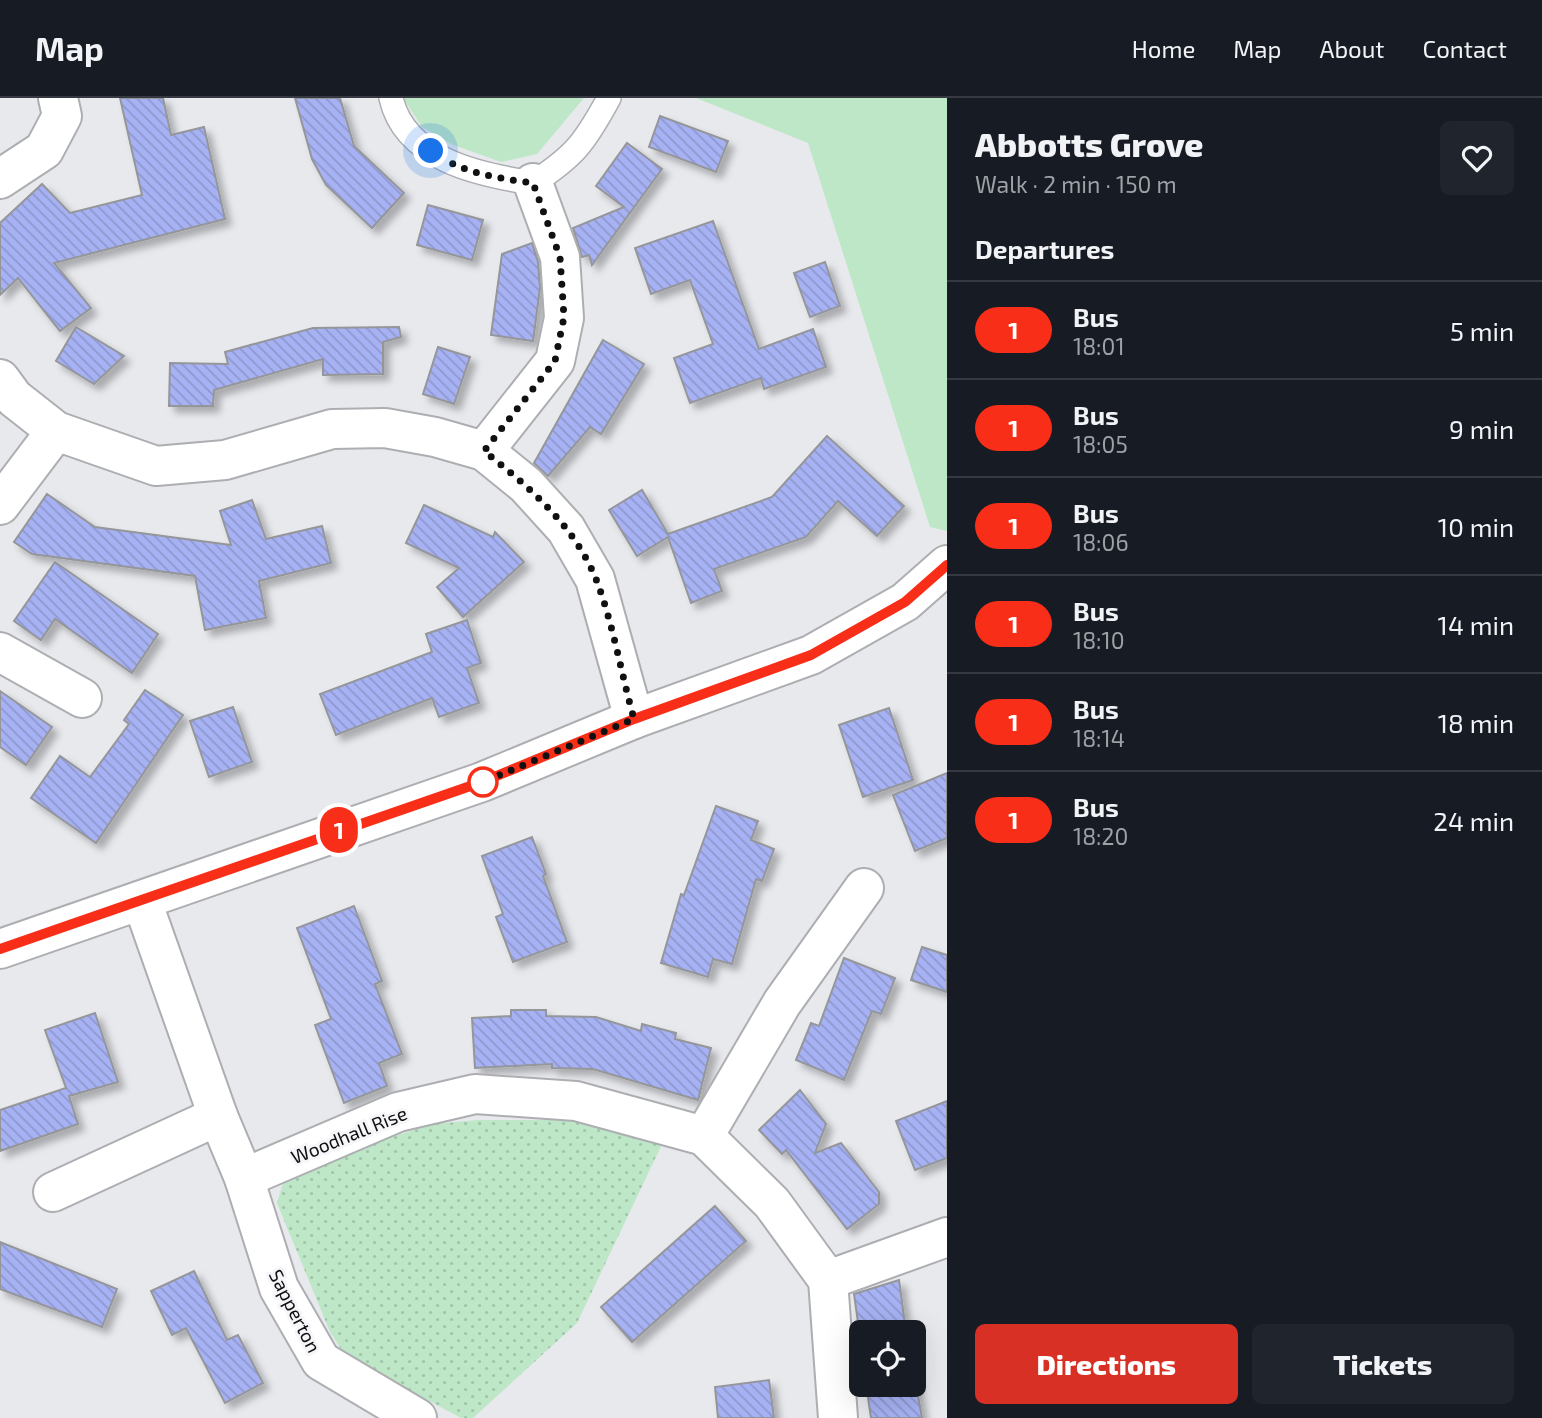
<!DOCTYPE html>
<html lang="en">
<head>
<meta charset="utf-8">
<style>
  body { margin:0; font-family:"Exo 2",sans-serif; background:#20242c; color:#f1f3f6; height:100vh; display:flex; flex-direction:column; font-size:26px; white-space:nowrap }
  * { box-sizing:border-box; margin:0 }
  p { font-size:23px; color:#9ea1a6 }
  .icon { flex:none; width:38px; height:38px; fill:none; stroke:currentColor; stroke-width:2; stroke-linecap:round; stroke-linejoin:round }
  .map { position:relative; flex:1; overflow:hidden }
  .details { display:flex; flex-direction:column; background:#171b24; width:595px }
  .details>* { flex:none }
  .badge { padding:0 14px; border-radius:23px; font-size:24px; line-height:46px }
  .buttons { position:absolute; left:849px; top:1222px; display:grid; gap:14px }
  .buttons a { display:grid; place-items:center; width:77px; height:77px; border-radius:10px; background:#171b24; box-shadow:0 7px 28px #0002; font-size:35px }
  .you { position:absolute; width:35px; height:35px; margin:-18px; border:5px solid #fff; border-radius:50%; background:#1a73e8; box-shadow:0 0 0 10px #1a73e833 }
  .map>.badge { position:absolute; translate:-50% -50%; box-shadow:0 0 0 4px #fff }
  h2 { padding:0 28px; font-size:26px; line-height:63px }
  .round { display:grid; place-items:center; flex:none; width:74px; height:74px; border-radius:10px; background:#20242c }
  .headline { display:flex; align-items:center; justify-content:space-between; height:119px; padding:0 28px }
  h1 { font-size:33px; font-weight:800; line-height:52px }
  .primary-button { display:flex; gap:14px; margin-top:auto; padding:14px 28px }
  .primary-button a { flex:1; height:80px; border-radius:10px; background:#d93025; color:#fff; font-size:28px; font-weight:800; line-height:80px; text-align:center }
  .primary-button a+a { background:#20242c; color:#f1f3f6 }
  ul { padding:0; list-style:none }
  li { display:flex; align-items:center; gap:21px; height:98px; padding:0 28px; border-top:2px solid #363941 }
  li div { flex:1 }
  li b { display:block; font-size:26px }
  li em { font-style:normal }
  li .badge { min-width:77px; font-weight:700; text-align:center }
  header { display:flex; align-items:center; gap:42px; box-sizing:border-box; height:98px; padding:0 35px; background:#171b24; border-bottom:2px solid #363941 }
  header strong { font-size:33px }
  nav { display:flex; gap:38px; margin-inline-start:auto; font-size:24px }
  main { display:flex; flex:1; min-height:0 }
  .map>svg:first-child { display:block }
  .grass { fill:url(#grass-dots) }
  .green { fill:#bde7c6 }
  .building { fill:url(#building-back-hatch); stroke:#959699; stroke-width:2; filter:url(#shadow) }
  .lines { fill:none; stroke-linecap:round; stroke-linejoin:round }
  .service-casing { stroke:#adaeb2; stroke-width:26 }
  .minor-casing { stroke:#adaeb2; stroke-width:42 }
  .tertiary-casing { stroke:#adaeb2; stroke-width:42 }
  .service { stroke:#fff; stroke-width:23 }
  .minor { stroke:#fff; stroke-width:38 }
  .tertiary { stroke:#fff; stroke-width:38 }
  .line-casing { stroke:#fff; stroke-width:16 }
  .line { stroke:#f92e18; stroke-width:10 }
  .walk { stroke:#101011; stroke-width:7; stroke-dasharray:0 12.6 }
  .stop-dot { fill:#fff; stroke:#f92e18; stroke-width:3.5 }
  .labels { text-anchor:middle; stroke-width:6; stroke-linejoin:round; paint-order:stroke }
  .street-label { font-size:19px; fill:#101011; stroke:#f6f6fa }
</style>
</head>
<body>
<header>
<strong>Map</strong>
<nav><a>Home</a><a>Map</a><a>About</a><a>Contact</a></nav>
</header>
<main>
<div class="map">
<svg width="947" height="1320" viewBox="0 0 947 1320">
  <defs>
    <pattern id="grass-dots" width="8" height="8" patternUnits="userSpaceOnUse" patternTransform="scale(1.75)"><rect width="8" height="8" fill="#bde7c6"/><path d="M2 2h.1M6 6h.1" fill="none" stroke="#a1c5a9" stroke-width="1.8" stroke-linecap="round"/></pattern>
    <pattern id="building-back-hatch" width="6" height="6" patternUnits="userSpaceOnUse" patternTransform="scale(1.75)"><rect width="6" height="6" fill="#a6b2f3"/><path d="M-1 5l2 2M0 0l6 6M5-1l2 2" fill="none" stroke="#8e98cf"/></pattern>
    <filter id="shadow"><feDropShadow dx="6" dy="6" stdDeviation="3.5" flood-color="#0004"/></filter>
  </defs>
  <rect width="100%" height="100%" fill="#e8e9ed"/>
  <polygon class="grass" points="478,1022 573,1022 664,1042 577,1225 473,1320 461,1320 345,1257 330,1234 277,1105 282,1088 291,1078 352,1051 434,1026"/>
  <g class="green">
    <polygon points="403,0 584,0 537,56 501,64 451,46 422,29"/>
    <polygon points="696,0 947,0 947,433 930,429 808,45"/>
  </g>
  <g class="building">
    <polygon points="120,0 163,0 171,37 204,29 225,121 54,165 91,210 60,233 18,180 0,197 0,125 42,86 70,115 142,97"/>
    <polygon points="295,0 340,0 354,48 404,95 372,130 326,87 312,61"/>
    <polygon points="660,18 728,43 716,74 649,49"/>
    <polygon points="627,45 662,71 592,167 589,157 582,159 573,130 624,109 596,88"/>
    <polygon points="428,107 483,122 472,162 417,147"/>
    <polygon points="713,123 759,251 813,231 826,269 764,291 761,280 690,305 674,260 713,246 690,182 651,196 635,150"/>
    <polygon points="532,145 538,164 540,190 533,243 491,237 502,156"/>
    <polygon points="825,164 840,208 810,219 794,175"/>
    <polygon points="76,229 124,258 94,286 56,263"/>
    <polygon points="399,229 401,239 383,244 383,276 323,277 323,261 214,292 213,308 169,308 170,265 228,266 225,254 313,230"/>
    <polygon points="603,242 644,266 601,336 590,329 548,378 534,365"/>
    <polygon points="438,249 470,259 454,306 423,296"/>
    <polygon points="827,338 904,408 877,438 838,403 806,439 714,471 722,493 691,505 668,439 637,458 609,412 642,392 668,436 772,399"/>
    <polygon points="47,396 95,429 231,447 220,413 252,402 266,441 322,428 331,465 259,483 266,520 205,532 195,478 32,456 14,444"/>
    <polygon points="424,407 493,439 495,434 524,464 463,519 437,489 459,470 406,445"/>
    <polygon points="55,464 158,536 132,575 55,521 41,542 14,523"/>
    <polygon points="467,522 481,565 467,570 479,605 439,619 432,600 336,637 320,596 432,554 426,536"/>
    <polygon points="145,592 183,617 96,745 31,700 60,658 90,679 129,626 124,622"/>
    <polygon points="0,593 52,629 26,667 0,649"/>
    <polygon points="233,609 252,664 209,679 190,623"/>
    <polygon points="889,610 913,682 863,699 839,627"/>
    <polygon points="947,675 947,740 915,753 893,697"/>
    <polygon points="716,708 758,723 751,742 774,751 762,783 756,781 732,866 713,861 708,879 661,865 681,796 684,797"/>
    <polygon points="532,739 546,776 543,778 567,844 513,864 496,819 503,816 482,758"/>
    <polygon points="354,808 382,883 375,886 402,956 379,965 387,988 344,1005 315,927 331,921 297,830"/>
    <polygon points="922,849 947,857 947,894 911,882"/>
    <polygon points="844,860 895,880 881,916 872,913 844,982 796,962 811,925 819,928"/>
    <polygon points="511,912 546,912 546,918 596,919 641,933 642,926 676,935 675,941 711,950 698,1002 593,971 552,970 552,966 475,970 472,920 511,918"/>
    <polygon points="95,915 118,984 69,998 78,1026 0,1053 0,1012 66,990 45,932"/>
    <polygon points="800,992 826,1026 815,1055 841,1045 879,1094 879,1106 847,1131 786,1052 782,1056 759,1032"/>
    <polygon points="947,1003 947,1060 915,1072 896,1023"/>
    <polygon points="715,1108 746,1143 632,1244 601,1209"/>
    <polygon points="0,1144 117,1191 102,1229 0,1191"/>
    <polygon points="194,1173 227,1242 238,1237 263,1285 225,1305 186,1230 172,1237 151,1193"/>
    <polygon points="899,1182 906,1234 861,1234 861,1246 854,1196"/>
    <polygon points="914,1276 922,1320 871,1320 866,1286 914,1286"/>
    <polygon points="769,1282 774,1320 718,1320 715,1289"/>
  </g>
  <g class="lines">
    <defs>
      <path id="service" d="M391 0C405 62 480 77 533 85 575 58 585 44 609 0"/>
      <g id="minor">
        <polyline points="0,81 44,52 62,18 58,0"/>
        <polyline points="0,281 14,300 56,333 156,368 225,362 332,331 385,330 435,339 484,353 526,387 566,431 595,481 634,621"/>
        <polyline points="484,353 555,263 564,220 560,159 533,85"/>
        <polyline points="0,407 56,333"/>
        <polyline points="0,554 82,600"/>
        <polyline points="142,803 218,1018 244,1080 279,1190 321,1263 417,1320"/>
        <polyline points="704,1038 782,905 864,790"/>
        <polyline points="244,1080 398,1014 475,996 576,1003 704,1038 772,1105 828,1182 838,1320"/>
        <polyline points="53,1094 218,1018"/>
        <polyline points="828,1182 947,1139"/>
      </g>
      <polyline id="tertiary" points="0,851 482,684 634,621 811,557 905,504 947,467"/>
    </defs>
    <use href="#service" class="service-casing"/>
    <use href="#minor" class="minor-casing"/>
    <use href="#tertiary" class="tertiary-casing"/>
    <use href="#service" class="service"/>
    <use href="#minor" class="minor"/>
    <use href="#tertiary" class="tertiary"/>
  </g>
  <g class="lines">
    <defs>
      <polyline id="line" points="0,851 482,684 634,621 811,557 905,504 947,467"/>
    </defs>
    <use href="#line" class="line-casing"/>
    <use href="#line" class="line"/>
    <path class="walk" d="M431 53C461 75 497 80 533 85L560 159 564 219 555 263 484 353C528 388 574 427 596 481 613 525 621 575 634 621L483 684"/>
  </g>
  <circle class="stop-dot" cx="483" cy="684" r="14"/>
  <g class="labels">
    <g class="street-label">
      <text transform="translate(349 1037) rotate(-22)" y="7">Woodhall Rise</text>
      <text transform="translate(295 1213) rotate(63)" y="7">Sapperton</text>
    </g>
  </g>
</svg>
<div class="buttons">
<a><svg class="icon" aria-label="locate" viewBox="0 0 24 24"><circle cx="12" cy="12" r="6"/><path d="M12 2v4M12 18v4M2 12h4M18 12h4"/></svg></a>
</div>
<div class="you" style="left:431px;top:53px"></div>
<b class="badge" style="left:339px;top:732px;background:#f92e18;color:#fff">1</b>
</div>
<section class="details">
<div class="headline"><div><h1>Abbotts Grove</h1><p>Walk · 2 min · 150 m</p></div><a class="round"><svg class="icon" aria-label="heart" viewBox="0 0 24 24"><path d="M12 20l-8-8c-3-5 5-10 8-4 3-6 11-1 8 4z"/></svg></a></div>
<h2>Departures</h2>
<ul>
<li><span class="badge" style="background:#f92e18;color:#fff">1</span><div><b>Bus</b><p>18:01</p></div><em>5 min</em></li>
<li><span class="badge" style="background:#f92e18;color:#fff">1</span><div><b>Bus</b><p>18:05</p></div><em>9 min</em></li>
<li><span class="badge" style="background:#f92e18;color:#fff">1</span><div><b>Bus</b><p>18:06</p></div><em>10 min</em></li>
<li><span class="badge" style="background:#f92e18;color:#fff">1</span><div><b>Bus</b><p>18:10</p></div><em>14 min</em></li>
<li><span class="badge" style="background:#f92e18;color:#fff">1</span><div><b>Bus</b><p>18:14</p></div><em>18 min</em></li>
<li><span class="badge" style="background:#f92e18;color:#fff">1</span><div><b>Bus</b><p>18:20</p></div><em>24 min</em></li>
</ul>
<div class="primary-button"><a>Directions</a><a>Tickets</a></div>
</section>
</main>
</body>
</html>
